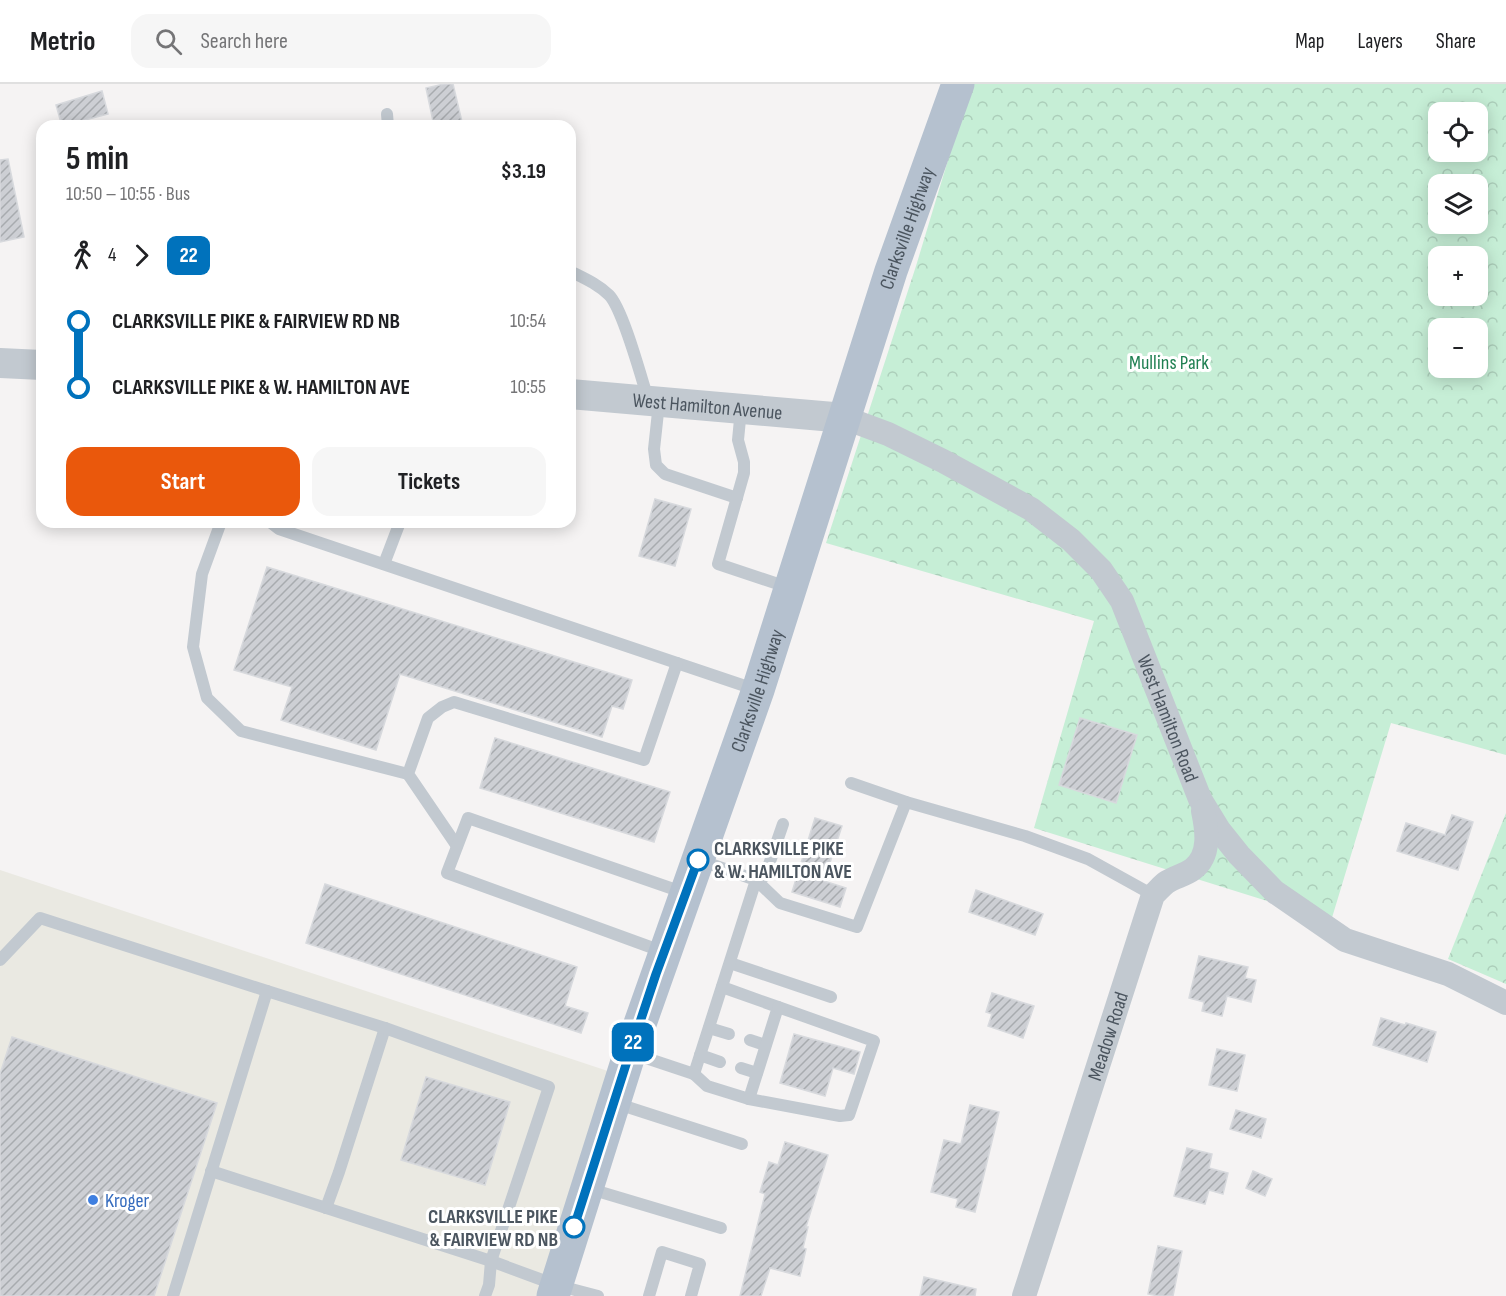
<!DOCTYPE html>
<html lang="en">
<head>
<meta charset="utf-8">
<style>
  body { margin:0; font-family:"Sofia Sans Condensed",sans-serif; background:#f6f6f6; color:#202124; height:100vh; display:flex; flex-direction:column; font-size:22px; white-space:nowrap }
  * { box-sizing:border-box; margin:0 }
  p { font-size:20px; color:#757577 }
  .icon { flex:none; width:33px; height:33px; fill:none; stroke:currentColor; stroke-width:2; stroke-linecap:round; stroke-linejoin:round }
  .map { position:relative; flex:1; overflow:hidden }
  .drawer { position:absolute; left:36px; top:36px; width:540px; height:408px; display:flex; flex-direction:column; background:#fff; border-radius:18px; box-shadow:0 3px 15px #0003 }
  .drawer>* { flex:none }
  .badge { padding:0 12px; border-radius:9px; font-size:21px; line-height:39px }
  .tools { position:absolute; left:1428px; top:18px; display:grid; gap:12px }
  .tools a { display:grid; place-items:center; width:60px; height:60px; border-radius:12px; background:#fff; box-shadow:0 3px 15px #0003; font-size:30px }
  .map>.badge { position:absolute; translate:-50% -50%; box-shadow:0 0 0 3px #fff }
  .legs { display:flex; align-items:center; gap:9px; height:66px; padding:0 30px; font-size:20px }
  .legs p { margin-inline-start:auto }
  .headline { display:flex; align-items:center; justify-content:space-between; height:102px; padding:0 30px }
  h1 { font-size:33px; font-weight:700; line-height:45px }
  .cta { display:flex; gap:12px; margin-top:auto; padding:12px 30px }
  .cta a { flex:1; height:69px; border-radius:18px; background:#ea580c; color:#fff; font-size:24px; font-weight:700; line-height:69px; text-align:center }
  .cta a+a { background:#f6f6f6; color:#202124 }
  ul { padding:0 30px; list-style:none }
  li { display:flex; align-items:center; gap:21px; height:66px; font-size:22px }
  li i { display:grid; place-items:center; width:9px; height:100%; margin:0 8px; background:currentColor }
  li i::after { content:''; width:15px; height:15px; margin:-8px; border:4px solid; border-radius:50%; background:#fff }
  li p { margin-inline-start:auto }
  li:first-child i { background:linear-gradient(#0000 50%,currentColor 0) }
  li:last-child i { background:linear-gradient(currentColor 50%,#0000 0) }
  header { display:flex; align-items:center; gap:36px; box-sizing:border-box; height:84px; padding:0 30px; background:#fff; border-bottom:2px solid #e0e0e0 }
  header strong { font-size:28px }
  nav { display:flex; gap:33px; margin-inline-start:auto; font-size:21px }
  .search { width:420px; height:54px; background:#f6f6f6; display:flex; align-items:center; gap:15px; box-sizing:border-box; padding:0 21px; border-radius:18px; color:#757577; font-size:22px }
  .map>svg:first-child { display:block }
  .commercial { fill:#eae9e2 }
  .forest { fill:url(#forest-crowns); fill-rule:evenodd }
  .building { fill:url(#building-hatch); stroke:#d7d9dd; stroke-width:1.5 }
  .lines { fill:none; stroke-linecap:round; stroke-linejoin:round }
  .service { stroke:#c2c9d0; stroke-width:12 }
  .minor { stroke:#c2c9d0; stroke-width:24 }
  .tertiary { stroke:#c2c9d0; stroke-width:30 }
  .primary { stroke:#b5c1cf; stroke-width:33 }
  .line-1-casing { stroke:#fff; stroke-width:14 }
  .line-1 { stroke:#0072bc; stroke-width:9 }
  .stop-1-dot { fill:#fff; stroke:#0072bc; stroke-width:3 }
  .shop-dot { fill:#3f7fe0; stroke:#fff; stroke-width:2 }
  .labels { text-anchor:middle; stroke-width:6; stroke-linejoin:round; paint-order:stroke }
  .street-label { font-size:20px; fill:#4b555f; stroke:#fff }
  .park-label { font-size:20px; fill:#1e7f51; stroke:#fff }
  .stop-label { font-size:20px; font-weight:bold; fill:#4b555f; stroke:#fff; text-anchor:start }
  .shop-label { font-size:20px; fill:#366cbe; stroke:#fff; text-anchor:start }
</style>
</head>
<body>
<header>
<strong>Metrio</strong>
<div class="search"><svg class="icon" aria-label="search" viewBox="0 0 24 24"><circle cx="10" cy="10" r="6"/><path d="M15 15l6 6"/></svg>Search here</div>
<nav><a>Map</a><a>Layers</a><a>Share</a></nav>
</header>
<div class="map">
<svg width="1506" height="1212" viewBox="0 0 1506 1212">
  <defs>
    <pattern id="forest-crowns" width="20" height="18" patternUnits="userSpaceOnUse" patternTransform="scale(1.5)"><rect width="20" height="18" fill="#c6eed6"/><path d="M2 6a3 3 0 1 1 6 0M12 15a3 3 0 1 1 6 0" fill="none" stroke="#acceba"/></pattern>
    <pattern id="building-hatch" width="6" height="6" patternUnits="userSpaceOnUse" patternTransform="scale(1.5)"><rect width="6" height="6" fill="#cdcfd4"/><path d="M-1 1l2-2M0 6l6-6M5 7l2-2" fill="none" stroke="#a8abaf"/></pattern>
  </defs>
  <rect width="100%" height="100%" fill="#f5f3f3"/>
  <polygon class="commercial" points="0,786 623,992 553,1212 0,1212"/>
  <g class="forest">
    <path d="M971 0H1506V671L1391 639 1331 837 1034 744 1094 537 826 459 916 182ZM1438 28H1478V68H1438ZM1438 100H1478V140H1438ZM1438 172H1478V212H1438ZM1438 244H1478V284H1438Z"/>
    <polygon points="1506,729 1506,900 1448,875"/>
  </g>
  <g class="building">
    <polygon points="444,0 453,0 463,42 434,42 426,4"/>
    <polygon points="102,7 108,30 62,42 56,21"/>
    <polygon points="8,75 24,153 0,158 0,76"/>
    <polygon points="655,415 691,425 675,482 639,472"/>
    <polygon points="267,483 632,596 623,625 612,622 602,653 400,590 376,666 281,636 292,603 234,586"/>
    <polygon points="1080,634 1137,651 1116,719 1059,701"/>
    <polygon points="495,654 670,708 654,758 480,704"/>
    <polygon points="1452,731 1473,738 1458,786 1397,767 1406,739 1445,751"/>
    <polygon points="815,734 842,742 824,797 846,804 840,823 792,808"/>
    <polygon points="325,800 577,883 565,922 588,929 581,949 306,859"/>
    <polygon points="976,806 1043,830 1035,851 969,828"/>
    <polygon points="1199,872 1248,883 1245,894 1256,896 1251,918 1227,912 1222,932 1202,927 1204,918 1189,914"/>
    <polygon points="992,909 1034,922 1023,954 988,942 992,930 986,928"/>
    <polygon points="1381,934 1405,941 1406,939 1436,948 1427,978 1373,961"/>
    <polygon points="794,950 860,968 854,990 833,984 825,1012 780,999"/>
    <polygon points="12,953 217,1019 154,1212 0,1212 0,990"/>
    <polygon points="1217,965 1245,971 1237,1007 1209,1001"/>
    <polygon points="426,993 510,1018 485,1101 401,1076"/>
    <polygon points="970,1021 999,1028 975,1128 956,1123 958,1115 931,1108 944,1056 961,1060"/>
    <polygon points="1236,1026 1266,1035 1261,1054 1230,1045"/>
    <polygon points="785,1058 828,1071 806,1143 808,1143 803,1164 806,1165 800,1192 770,1184 761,1212 740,1212 765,1110 760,1108 769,1078 778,1081"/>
    <polygon points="1187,1064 1212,1070 1209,1084 1228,1089 1223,1110 1209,1106 1205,1120 1174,1112"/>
    <polygon points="1253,1087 1272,1095 1265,1112 1246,1104"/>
    <polygon points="1158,1162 1182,1167 1173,1212 1159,1212 1148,1210"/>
    <polygon points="924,1193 976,1205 975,1212 920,1212"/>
  </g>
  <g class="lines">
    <g class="service">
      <polyline points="387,30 388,42"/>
      <path d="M570 187C584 194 598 200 609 211 623 225 641 293 648 315"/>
      <polyline points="659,319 654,365 656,381 665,390 737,414"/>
      <polyline points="741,325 738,356 744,378 744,389 718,480 790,504"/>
      <polyline points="221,438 202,490 193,563 207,614 241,647 408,690"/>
      <polyline points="270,438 279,445 757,606"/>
      <polyline points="384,480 400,438"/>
      <polyline points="906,718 1025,752 1088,775 1153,811"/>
      <polyline points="783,740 765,792 756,796 780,819 857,843 906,718 851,699"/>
      <polyline points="457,762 408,690 428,634 442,623 454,618 644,676 677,579"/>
      <polyline points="664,868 447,789 468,734 685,809"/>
      <polyline points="0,876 40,834 267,907"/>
      <polyline points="730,879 831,913"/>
      <polyline points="709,944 729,950"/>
      <polyline points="750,956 765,961"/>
      <polyline points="631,969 694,990 756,796 699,776"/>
      <polyline points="700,971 720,978"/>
      <polyline points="741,984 757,989"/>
      <polyline points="694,990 707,1002 749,1015 778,923 722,903"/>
      <polyline points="749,1015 840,1032 849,1031 874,957 778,923"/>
      <polyline points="615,1019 742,1060"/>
      <polyline points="211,1087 491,1177 556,1201 598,1212"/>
      <polyline points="587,1104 721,1144"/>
      <polyline points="326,1124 339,1088 385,944"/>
      <polyline points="173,1212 267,907 385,944 549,1003 491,1177 489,1201 485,1212"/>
      <polyline points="649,1212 662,1168 700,1180 691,1212"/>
    </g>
    <g class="minor">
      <path id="s1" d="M845 334 888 350 943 377 1031 425 1071 456 1101 486 1122 517 1200 715 1219 746 1239 771 1275 808 1345 856 1448 890 1506 919"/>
      <path id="s2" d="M1024 1212 1153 811C1158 807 1162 801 1167 798 1175 793 1185 791 1193 785 1211 771 1207 746 1203 727"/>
    </g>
    <g class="tertiary">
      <polyline points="0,279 42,281"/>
      <path id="s3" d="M570 310 845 334"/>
    </g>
    <path class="primary" id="s4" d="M553 1212 630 968 758 606 891 187 958 0"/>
  </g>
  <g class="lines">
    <defs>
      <polyline id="line-1" points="574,1143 630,968 656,890 698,776"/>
    </defs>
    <use href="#line-1" class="line-1-casing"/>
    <use href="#line-1" class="line-1"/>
  </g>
  <g class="stop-1-dot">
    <circle cx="698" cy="776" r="10"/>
    <circle cx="574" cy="1143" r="10"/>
  </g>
  <circle class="shop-dot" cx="93" cy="1116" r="6"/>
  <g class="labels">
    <g class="street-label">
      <text dy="7" stroke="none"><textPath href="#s4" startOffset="1125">Clarksville Highway</textPath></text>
      <text dy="7" stroke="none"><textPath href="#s3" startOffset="138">West Hamilton Avenue</textPath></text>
      <text dy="7" stroke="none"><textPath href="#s4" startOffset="639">Clarksville Highway</textPath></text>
      <text dy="7" stroke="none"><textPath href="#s1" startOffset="464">West Hamilton Road</textPath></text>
      <text dy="7" stroke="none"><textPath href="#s2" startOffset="273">Meadow Road</textPath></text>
    </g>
    <g class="park-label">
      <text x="1169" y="285">Mullins Park</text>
    </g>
    <g class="stop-label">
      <text x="714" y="771">CLARKSVILLE PIKE<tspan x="714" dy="23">&amp; W. HAMILTON AVE</tspan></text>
      <text x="558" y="1139" text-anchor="end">CLARKSVILLE PIKE<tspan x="558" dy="23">&amp; FAIRVIEW RD NB</tspan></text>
    </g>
    <g class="shop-label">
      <text x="105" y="1123">Kroger</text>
    </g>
  </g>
</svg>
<div class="tools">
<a><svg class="icon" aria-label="locate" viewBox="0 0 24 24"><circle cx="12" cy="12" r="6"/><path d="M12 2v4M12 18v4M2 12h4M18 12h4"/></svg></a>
<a><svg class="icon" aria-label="layers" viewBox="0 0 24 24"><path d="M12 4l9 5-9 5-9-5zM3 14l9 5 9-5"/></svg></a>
<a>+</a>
<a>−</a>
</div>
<b class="badge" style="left:633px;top:958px;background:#0072bc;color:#fff">22</b>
<section class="drawer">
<div class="headline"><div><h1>5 min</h1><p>10:50 – 10:55 · Bus</p></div><b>$3.19</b></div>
<div class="legs"><svg class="icon" aria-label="walk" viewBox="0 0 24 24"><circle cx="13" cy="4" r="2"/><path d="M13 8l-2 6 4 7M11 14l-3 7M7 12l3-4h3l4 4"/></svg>4<svg class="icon" aria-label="forward" viewBox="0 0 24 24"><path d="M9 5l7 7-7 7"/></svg><b class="badge" style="background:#0072bc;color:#fff">22</b></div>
<ul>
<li><i style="color:#0072bc"></i><b>CLARKSVILLE PIKE &amp; FAIRVIEW RD NB</b><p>10:54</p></li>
<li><i style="color:#0072bc"></i><b>CLARKSVILLE PIKE &amp; W. HAMILTON AVE</b><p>10:55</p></li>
</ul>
<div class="cta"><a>Start</a><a>Tickets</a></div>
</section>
</div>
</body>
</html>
